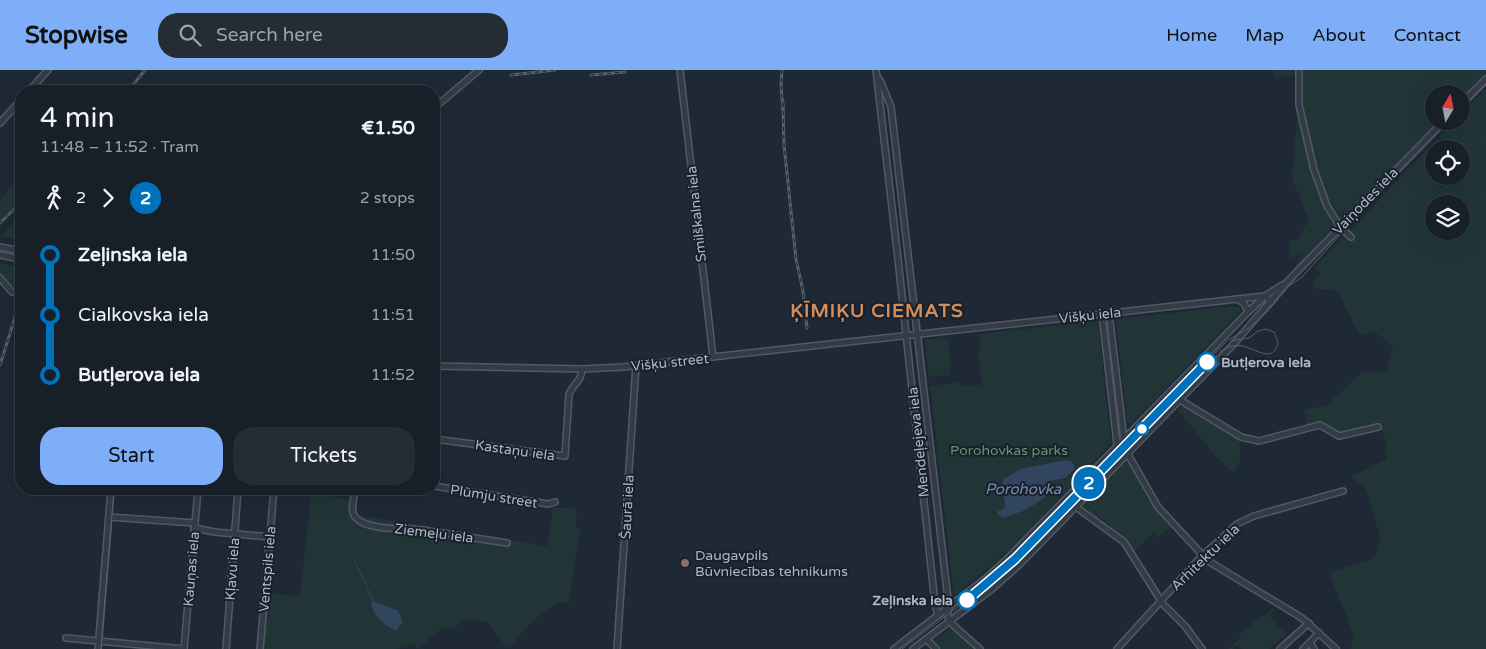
<!DOCTYPE html>
<html lang="en">
<head>
<meta charset="utf-8">
<style>
  body { margin:0; font-family:"Varela Round",sans-serif; background:#242c34; color:#f1f3f6; height:100vh; display:flex; flex-direction:column; font-size:19px; white-space:nowrap }
  * { box-sizing:border-box; margin:0 }
  p { font-size:16px; color:#9ea2a8 }
  .icon { flex:none; width:28px; height:28px; fill:none; stroke:currentColor; stroke-width:2; stroke-linecap:round; stroke-linejoin:round }
  .map { position:relative; flex:1; overflow:hidden }
  .side { position:absolute; left:15px; top:15px; width:425px; height:410px; display:flex; flex-direction:column; background:#171f28; border-radius:20px; box-shadow:0 5px 20px #0002,0 0 0 1px #363d45 }
  .side>* { flex:none }
  .badge { padding:0 10px; border-radius:16px; font-size:18px; line-height:32px }
  .needle { width:32px; rotate:10deg }
  .controls { position:absolute; left:1425px; top:15px; display:grid; gap:10px }
  .controls a { display:grid; place-items:center; width:45px; height:45px; border-radius:50%; background:#171f28; box-shadow:0 5px 20px #0002,0 0 0 1px #363d45; font-size:25px }
  .map>.badge { position:absolute; translate:-50% -50%; box-shadow:0 0 0 2px #fff }
  .legs { display:flex; align-items:center; gap:8px; height:55px; padding:0 25px; font-size:16px }
  .legs p { margin-inline-start:auto }
  .head { display:flex; align-items:center; justify-content:space-between; height:85px; padding:0 25px }
  h1 { font-size:28px; font-weight:600; line-height:38px }
  .cta { display:flex; gap:10px; margin-top:auto; padding:10px 25px }
  .cta a { flex:1; height:58px; border-radius:20px; background:#7eaef8; color:#111; font-size:20px; font-weight:600; line-height:58px; text-align:center }
  .cta a+a { background:#242c34; color:#f1f3f6 }
  ul { padding:0 25px; list-style:none }
  li { display:flex; align-items:center; gap:18px; height:60px; font-size:19px }
  li i { display:grid; place-items:center; width:8px; height:100%; margin:0 6px; background:currentColor }
  li i::after { content:''; width:12px; height:12px; margin:-6px; border:4px solid; border-radius:50%; background:#171f28 }
  li p { margin-inline-start:auto }
  li:first-child i { background:linear-gradient(#0000 50%,currentColor 0) }
  li:last-child i { background:linear-gradient(currentColor 50%,#0000 0) }
  header { display:flex; align-items:center; gap:30px; box-sizing:border-box; height:70px; padding:0 25px; background:#7eaef8; color:#111 }
  header strong { font-size:24px }
  nav { display:flex; gap:28px; margin-inline-start:auto; font-size:18px }
  .search { width:350px; height:45px; background:#242c34; display:flex; align-items:center; gap:12px; box-sizing:border-box; padding:0 18px; border-radius:20px; color:#9ea2a8; font-size:19px }
  .map>svg:first-child { display:block }
  .green { fill:#213537; fill-rule:evenodd }
  .water { fill:#32455e }
  .lines { fill:none; stroke-linecap:round; stroke-linejoin:round }
  .stream { stroke:#32455e; stroke-width:1 }
  .minor-casing { stroke:#505965; stroke-width:8 }
  .minor { stroke:#333b47; stroke-width:5 }
  .tram { stroke:#555f6e; stroke-width:1 }
  .rail-casing { stroke:#555f6e; stroke-width:3 }
  .rail { stroke:#18202b; stroke-width:1; stroke-dasharray:4; stroke-linecap:butt }
  .line-1-casing { stroke:#fff; stroke-width:11 }
  .line-1 { stroke:#0072bc; stroke-width:8 }
  .stop-1-dot { fill:#fff; stroke:#0072bc; stroke-width:2.5 }
  .education-dot { fill:#8d6e63; stroke:#18202b; stroke-width:2 }
  .labels { text-anchor:middle; stroke-width:4; stroke-linejoin:round; paint-order:stroke }
  .street-label { font-size:14px; fill:#adb6c4; stroke:#18202b }
  .stop-label { font-size:14px; font-weight:bold; fill:#adb6c4; stroke:#18202b; text-anchor:start }
  .park-label { font-size:14px; fill:#65946f; stroke:#18202b }
  .poi-label { font-size:14px; fill:#adb6c4; stroke:#18202b; text-anchor:start }
  .water-label { font-size:15px; font-style:italic; fill:#748dad; stroke:#18202b }
  .district-label { font-size:19px; font-weight:bold; letter-spacing:1px; fill:#d38d59; stroke:#18202b }
</style>
</head>
<body>
<header>
<strong>Stopwise</strong>
<div class="search"><svg class="icon" aria-label="search" viewBox="0 0 24 24"><circle cx="10" cy="10" r="6"/><path d="M15 15l6 6"/></svg>Search here</div>
<nav><a>Home</a><a>Map</a><a>About</a><a>Contact</a></nav>
</header>
<div class="map">
<svg width="1486" height="579" viewBox="0 0 1486 579">
  <rect width="100%" height="100%" fill="#1f2936"/>
  <g class="green">
    <polygon points="1272,0 1486,0 1486,4 1461,29 1461,24 1434,24 1434,51 1439,51 1345,149 1339,149 1337,148 1347,138 1346,137 1330,152 1331,154 1334,151 1335,152 1334,160 1328,166 1324,165 1321,172 1286,209 1304,184 1290,188 1289,172 1297,169 1309,150 1292,108 1301,4 1275,7"/>
    <path d="M1486 19V579H1350L1354 565 1329 503 1374 488 1381 470 1366 419 1350 407 1387 389 1384 381 1388 378 1380 355 1339 364 1322 352 1307 355 1305 343 1302 340 1326 336 1361 303 1386 301 1393 281 1389 272 1374 262 1360 266 1338 223 1332 219H1316L1313 215 1315 209 1320 203 1314 198 1455 51H1461V45ZM1434 79H1461V106H1434ZM1434 134H1461V161H1434Z"/>
    <polygon points="18,108 21,112 21,130 0,150 0,130"/>
    <polygon points="21,145 21,170 0,166"/>
    <polygon points="0,193 21,198 21,212 17,222 0,204"/>
    <polygon points="1235,236 1240,238 1241,241 1132,353 1127,354 1116,249"/>
    <polygon points="1098,251 1111,374 1014,475 987,500 954,525 930,316 961,312 962,316 982,315 978,282 981,275 979,264"/>
    <polygon points="948,268 951,299 949,300 950,305 929,307 925,270"/>
    <polygon points="1182,336 1188,338 1239,369 1241,388 1234,404 1211,381 1178,340"/>
    <polygon points="1126,390 1131,392 1144,423 1172,455 1158,468 1154,463 1135,481 1132,480 1125,469 1109,458 1110,455 1090,442 1088,444 1081,436"/>
    <polygon points="311,424 346,429 355,445 547,476 553,437 577,439 576,459 580,459 569,533 560,532 531,552 510,578 506,577 487,552 463,549 459,552 456,558 444,557 417,579 414,574 398,579 263,579 265,528 269,523 300,527"/>
    <polygon points="1273,538 1275,540 1269,546 1286,564 1269,579 1241,579 1237,575 1233,579 1228,579 1240,568 1238,566 1261,546 1263,547"/>
    <polygon points="953,557 977,579 938,579 932,572"/>
  </g>
  <g class="water">
    <path d="M1066 390 1071 391 1075 396 1074 400 1065 408 1054 410 1051 412 1046 426 1035 434 1023 441 1004 448 997 444 998 441 1004 439C1008 428 998 420 1004 409L1021 399Z"/>
    <path d="M373 531 398 541 403 552 396 561C384 555 375 548 371 534Z"/>
  </g>
  <g class="lines">
    <polyline class="stream" points="355,492 373,531"/>
    <defs>
      <g id="minor">
        <polyline points="680,0 713,287"/>
        <polyline points="876,0 898,189 935,534 938,545"/>
        <polyline points="1299,0 1299,35 1314,100 1327,136 1340,157 1351,167"/>
        <polyline points="877,6 881,12 891,37 949,538 947,545 953,555 980,579"/>
        <polyline points="29,21 48,0"/>
        <polyline points="1461,34 1486,9"/>
        <polyline points="434,38 479,0"/>
        <polyline points="0,53 21,30"/>
        <polyline points="0,177 21,181"/>
        <polyline points="0,185 21,189"/>
        <polyline points="0,208 12,222"/>
        <polyline points="1237,229 1244,233 1248,242"/>
        <polyline points="1109,243 1124,370 1130,388 1158,437 1208,491 1302,548 1336,579"/>
        <polyline points="1102,244 1117,374 1119,375"/>
        <polyline points="434,296 582,299 622,297 1265,226 1271,232"/>
        <polyline points="1180,330 1241,367 1259,371 1320,355 1339,366 1378,357"/>
        <path d="M434 369 565 386 569 324C574 312 581 313 582 299"/>
        <polyline points="434,416 548,434 555,432"/>
        <path d="M356 419C354 427 349 441 356 448 368 461 406 458 423 460 451 464 479 469 507 473"/>
        <polyline points="1076,437 1124,472 1163,534 1185,556 1202,579"/>
        <polyline points="109,447 195,453"/>
        <polyline points="194,458 215,462 270,467"/>
        <polyline points="66,568 184,579"/>
        <polyline points="926,569 936,579"/>
        <polyline points="1310,573 1314,579"/>
        <polyline points="98,579 111,419"/>
        <polyline points="184,579 198,419"/>
        <polyline points="226,579 238,419"/>
        <polyline points="260,579 274,419"/>
        <polyline points="617,579 636,295"/>
        <polyline points="894,579 985,509 1007,489 1248,242 1265,226 1282,215"/>
        <polyline points="913,579 992,519 1020,494 1232,276 1287,212 1444,51"/>
        <polyline points="1117,579 1200,488 1237,454 1254,446 1343,421"/>
        <polyline points="1280,579 1309,553"/>
        <polyline points="1303,579 1319,563"/>
      </g>
    </defs>
    <use href="#minor" class="minor-casing"/>
    <use href="#minor" class="minor"/>
    <g class="tram">
      <polyline points="1461,40 1486,15"/>
      <path d="M1220 282C1226 277 1234 275 1242 276 1255 278 1274 295 1278 272L1274 262 1266 259 1258 261 1249 268 1231 271"/>
      <polyline points="101,579 114,419"/>
      <polyline points="902,579 967,530 1015,489 1228,270 1249,258 1267,242 1290,215 1301,208 1365,137 1450,51"/>
    </g>
    <defs>
      <g id="rail">
        <polyline points="782,0 781,15 783,40"/>
        <polyline points="511,5 555,0"/>
        <polyline points="591,5 625,2"/>
        <polyline points="128,21 145,0"/>
        <polyline points="783,33 784,75 796,189 803,221 807,258"/>
        <polyline points="0,153 21,132"/>
        <polyline points="0,295 21,228"/>
        <polyline points="49,419 49,424"/>
      </g>
    </defs>
    <use href="#rail" class="rail-casing"/>
    <use href="#rail" class="rail"/>
  </g>
  <g class="lines">
    <defs>
      <polyline id="line-1" points="967,530 1015,489 1207,292"/>
    </defs>
    <use href="#line-1" class="line-1-casing"/>
    <use href="#line-1" class="line-1"/>
  </g>
  <g class="stop-1-dot">
    <circle cx="1207" cy="292" r="9"/>
    <circle cx="1142" cy="359" r="6"/>
    <circle cx="967" cy="530" r="9"/>
  </g>
  <circle class="education-dot" cx="685" cy="493" r="5"/>
  <g class="labels">
    <g class="street-label">
      <text transform="translate(1365 131) rotate(-46)" y="5">Vaiņodes iela</text>
      <text transform="translate(696 144) rotate(-96)" y="5">Smilškalna iela</text>
      <text transform="translate(1090 245) rotate(-6)" y="5">Višķu iela</text>
      <text transform="translate(670 292) rotate(-6)" y="5">Višķu street</text>
      <text transform="translate(918 372) rotate(-96)" y="5">Mendeļejeva iela</text>
      <text transform="translate(515 380) rotate(8)" y="5">Kastaņu iela</text>
      <text transform="translate(494 426) rotate(9)" y="5">Plūmju street</text>
      <text transform="translate(627 437) rotate(-87)" y="5">Šaurā iela</text>
      <text transform="translate(434 463) rotate(7)" y="5">Ziemeļu iela</text>
      <text transform="translate(1205 487) rotate(-44)" y="5">Arhitektu iela</text>
      <text transform="translate(191 499) rotate(-85)" y="5">Kauņas iela</text>
      <text transform="translate(232 499) rotate(-86)" y="5">Kļavu iela</text>
      <text transform="translate(267 499) rotate(-85)" y="5">Ventspils iela</text>
    </g>
    <g class="stop-label">
      <text x="1221" y="297">Butļerova iela</text>
      <text x="953" y="535" text-anchor="end">Zeļinska iela</text>
    </g>
    <g class="park-label">
      <text x="1009" y="385">Porohovkas parks</text>
    </g>
    <g class="poi-label">
      <text x="695" y="490">Daugavpils<tspan x="695" dy="16">Būvniecības tehnikums</tspan></text>
    </g>
    <g class="water-label">
      <text x="1023" y="424">Porohovka</text>
    </g>
    <g class="district-label">
      <text x="877" y="247">ĶĪMIĶU CIEMATS</text>
    </g>
  </g>
</svg>
<div class="controls">
<a><svg class="needle" viewBox="-14 -14 28 28"><path d="M0-13l5 13h-10z" fill="#e53935"/><path d="M0 13l5-13h-10z" fill="#9ea2a8"/></svg></a>
<a><svg class="icon" aria-label="locate" viewBox="0 0 24 24"><circle cx="12" cy="12" r="6"/><path d="M12 2v4M12 18v4M2 12h4M18 12h4"/></svg></a>
<a><svg class="icon" aria-label="layers" viewBox="0 0 24 24"><path d="M12 4l9 5-9 5-9-5zM3 14l9 5 9-5"/></svg></a>
</div>
<b class="badge" style="left:1089px;top:413px;background:#0072bc;color:#fff">2</b>
<section class="side">
<div class="head"><div><h1>4 min</h1><p>11:48 – 11:52 · Tram</p></div><b>€1.50</b></div>
<div class="legs"><svg class="icon" aria-label="walk" viewBox="0 0 24 24"><circle cx="13" cy="4" r="2"/><path d="M13 8l-2 6 4 7M11 14l-3 7M7 12l3-4h3l4 4"/></svg>2<svg class="icon" aria-label="forward" viewBox="0 0 24 24"><path d="M9 5l7 7-7 7"/></svg><b class="badge" style="background:#0072bc;color:#fff">2</b><p>2 stops</p></div>
<ul>
<li><i style="color:#0072bc"></i><b>Zeļinska iela</b><p>11:50</p></li>
<li><i style="color:#0072bc"></i><span>Cialkovska iela</span><p>11:51</p></li>
<li><i style="color:#0072bc"></i><b>Butļerova iela</b><p>11:52</p></li>
</ul>
<div class="cta"><a>Start</a><a>Tickets</a></div>
</section>
</div>
</body>
</html>
